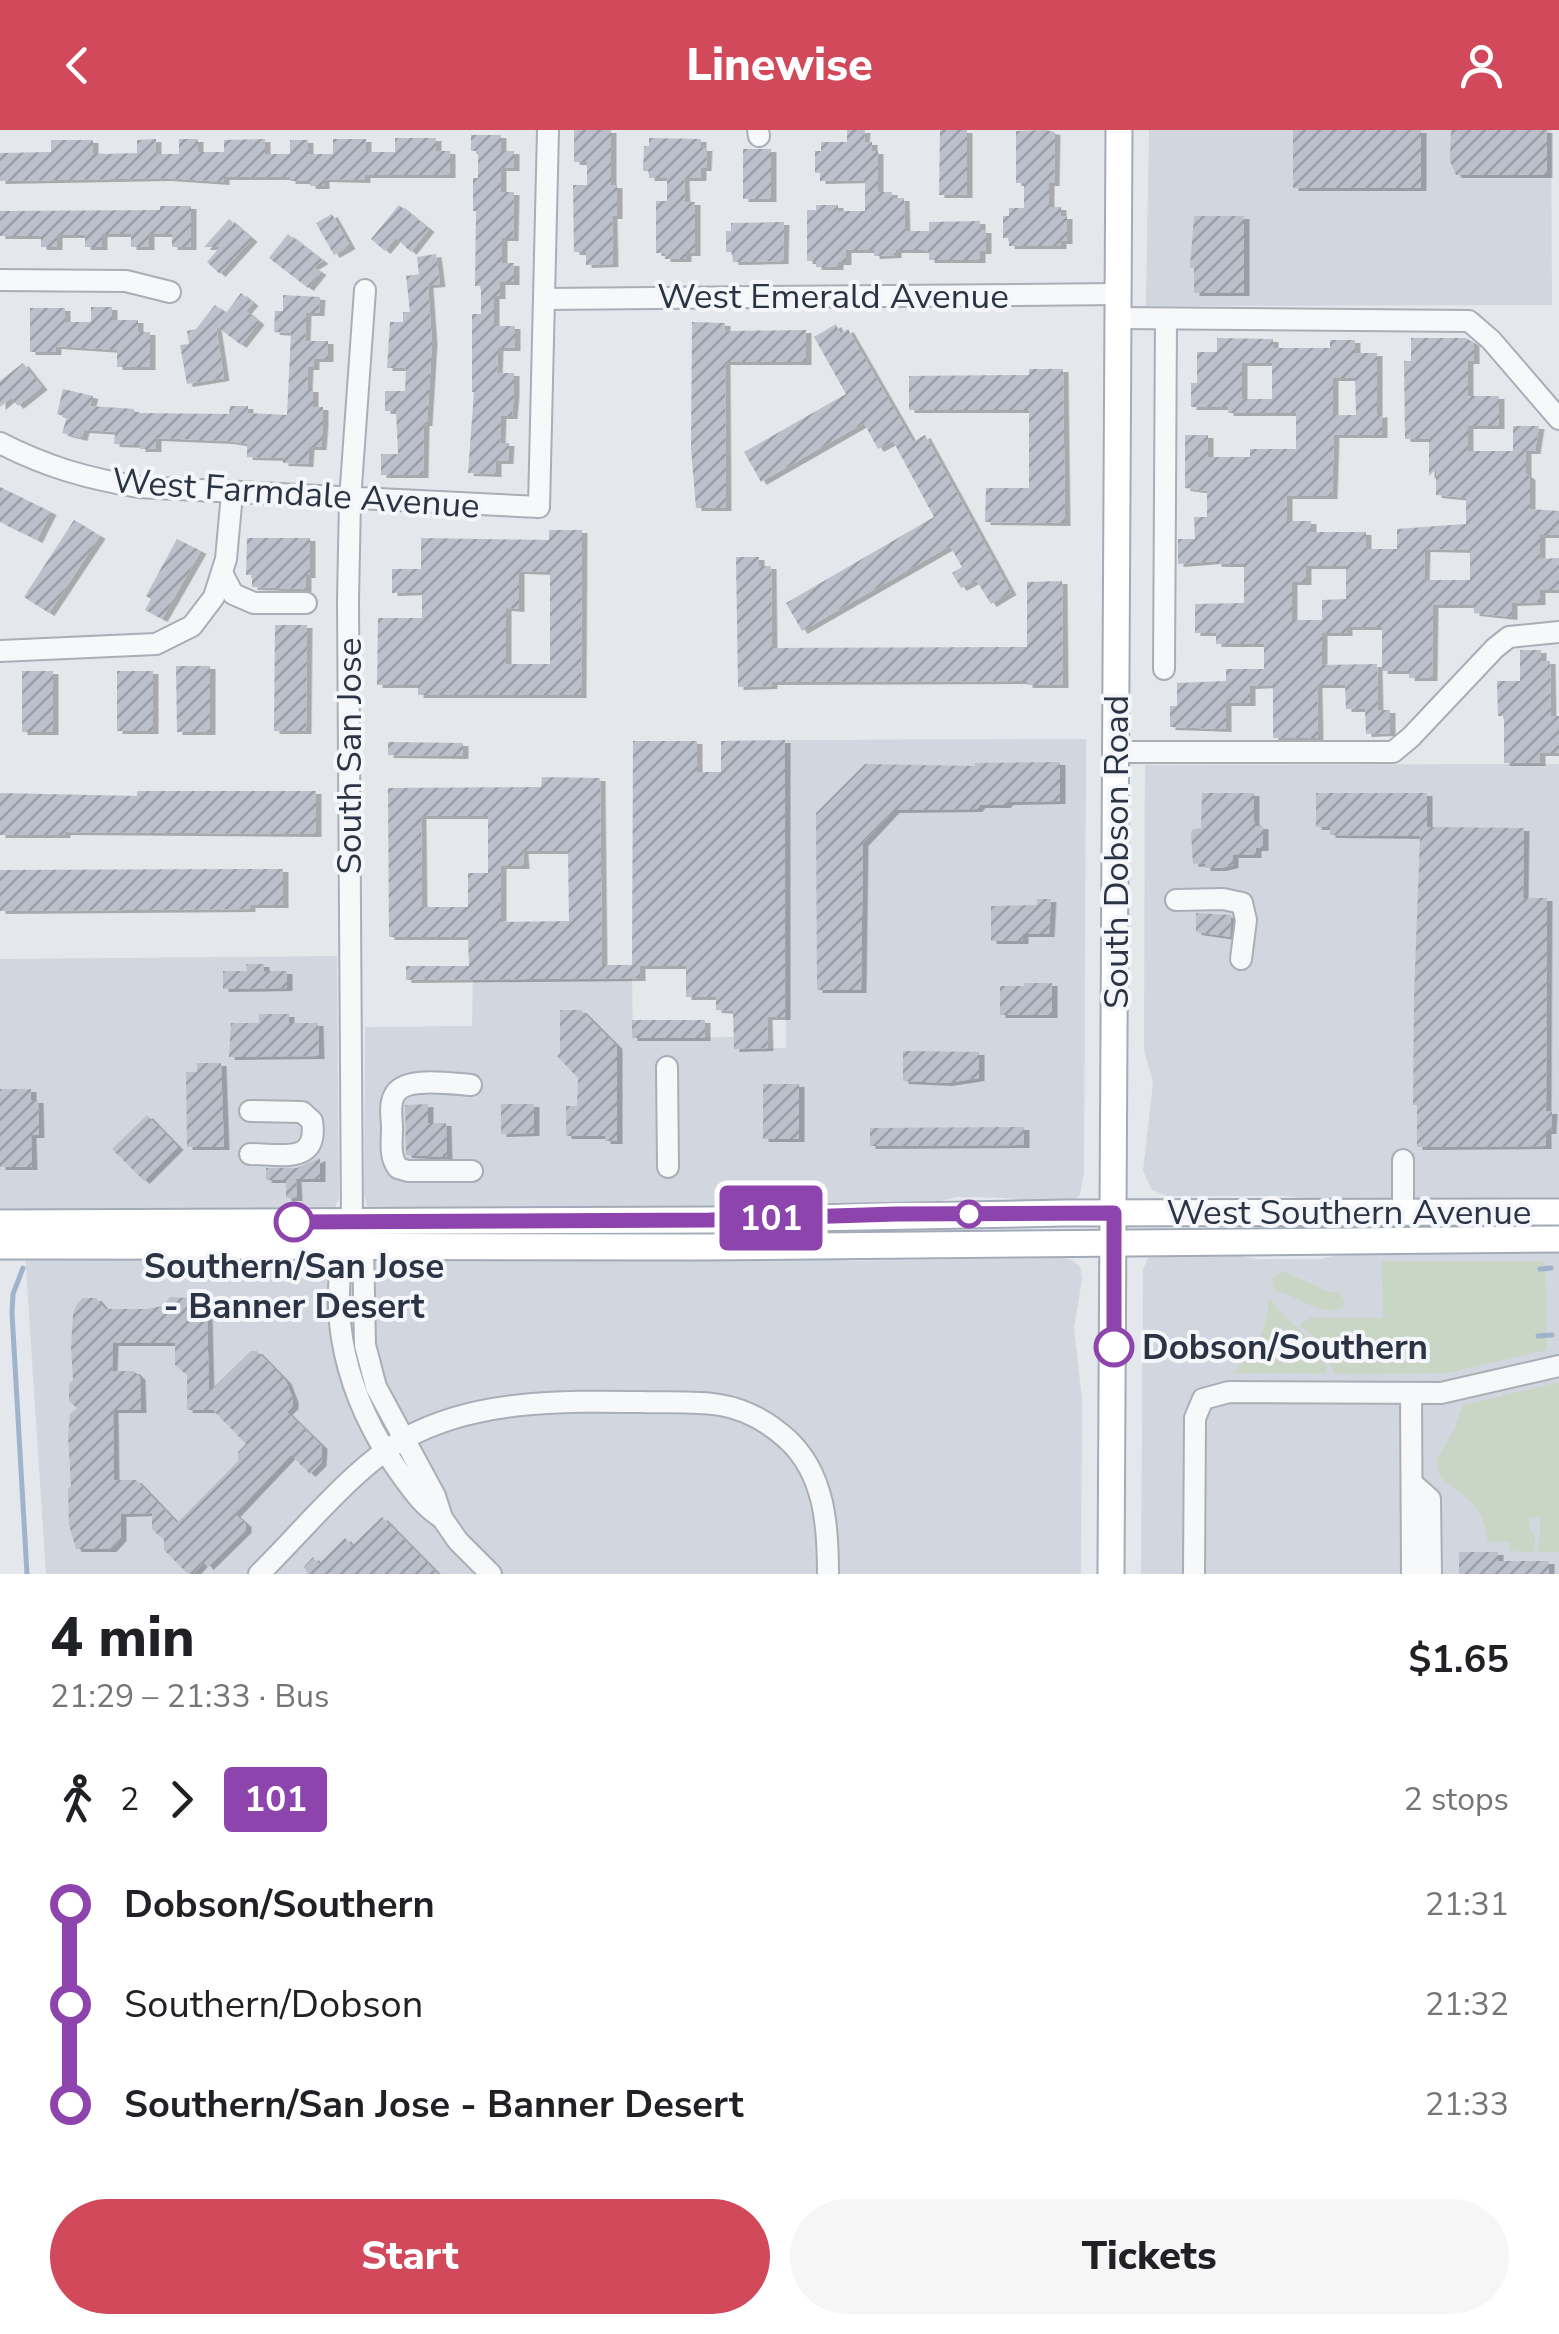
<!DOCTYPE html>
<html lang="en">
<head>
<meta charset="utf-8">
<style>
  body { margin:0; font-family:"Nunito Sans",sans-serif; background:#f6f6f6; color:#202124; height:100vh; display:flex; flex-direction:column; font-size:38px; white-space:nowrap }
  * { box-sizing:border-box; margin:0 }
  p { font-size:32px; color:#757577 }
  .icon { flex:none; width:55px; height:55px; fill:none; stroke:currentColor; stroke-width:2; stroke-linecap:round; stroke-linejoin:round }
  .map { position:relative; height:1444px; overflow:hidden }
  .drawer { display:flex; flex-direction:column; background:#fff; flex:1 }
  .drawer>* { flex:none }
  .badge { padding:0 20px; border-radius:8px; font-size:35px; line-height:65px }
  .map>.badge { position:absolute; translate:-50% -50%; box-shadow:0 0 0 5px #fff }
  .legs { display:flex; align-items:center; gap:15px; height:110px; padding:0 50px; font-size:32px }
  .legs p { margin-inline-start:auto }
  .headline { display:flex; align-items:center; justify-content:space-between; height:170px; padding:0 50px }
  h1 { font-size:55px; font-weight:800; line-height:75px }
  .button { display:flex; gap:20px; margin-top:auto; padding:20px 50px }
  .button a { flex:1; height:115px; border-radius:60px; background:#d1495b; color:#fff; font-size:40px; font-weight:800; line-height:115px; text-align:center }
  .button a+a { background:#f6f6f6; color:#202124 }
  ul { padding:0 50px; list-style:none }
  li { display:flex; align-items:center; gap:35px; height:100px; font-size:38px }
  li i { display:grid; place-items:center; width:15px; height:100%; margin:0 12px; background:currentColor }
  li i::after { content:''; width:25px; height:25px; margin:-12px; border:8px solid; border-radius:50%; background:#fff }
  li p { margin-inline-start:auto }
  li:first-child i { background:linear-gradient(#0000 50%,currentColor 0) }
  li:last-child i { background:linear-gradient(currentColor 50%,#0000 0) }
  header { display:flex; justify-content:space-between; align-items:center; height:130px; padding:0 50px; background:#d1495b; color:#fff; font-size:45px; font-weight:800 }
  .map>svg:first-child { display:block }
  .built { fill:#d2d6de }
  .green { fill:#c9d6c5 }
  .lines { fill:none; stroke-linecap:round; stroke-linejoin:round }
  .stream { stroke:#9fb4cc; stroke-width:5 }
  .building { fill:url(#building-hatch); fill-rule:evenodd; filter:url(#shadow) }
  .minor-casing { stroke:#a9aeb7; stroke-width:24 }
  .major-casing { stroke:#a3abb8; stroke-width:29 }
  .minor { stroke:#f7f8fa; stroke-width:20 }
  .major { stroke:#fff; stroke-width:25 }
  .line-1-casing { stroke:#fff; stroke-width:22 }
  .line-1 { stroke:#8e44ad; stroke-width:15 }
  .stop-1-dot { fill:#fff; stroke:#8e44ad; stroke-width:5 }
  .labels { text-anchor:middle; stroke-width:8; stroke-linejoin:round; paint-order:stroke }
  .street-label { font-size:35px; fill:#2b3445; stroke:#f4f6f9 }
  .stop-label { font-size:35px; font-weight:bold; fill:#2b3445; stroke:#f4f6f9 }
</style>
</head>
<body>
<header><svg class="icon" aria-label="back" viewBox="0 0 24 24"><path d="M15 5l-7 7 7 7"/></svg>Linewise<svg class="icon" aria-label="person" viewBox="0 0 24 24"><circle cx="12" cy="8" r="4"/><path d="M4 21q1-7 8-7t8 7"/></svg></header>
<div class="map">
<svg width="1559" height="1444" viewBox="0 0 1559 1444">
  <defs>
    <pattern id="building-hatch" width="6" height="6" patternUnits="userSpaceOnUse" patternTransform="scale(2.5)"><rect width="6" height="6" fill="#bbc0ca"/><path d="M-1 1l2-2M0 6l6-6M5 7l2-2" fill="none" stroke="#989da6"/></pattern>
    <filter id="shadow"><feDropShadow dx="5.5" dy="3" stdDeviation="0" flood-color="#0004"/></filter>
  </defs>
  <rect width="100%" height="100%" fill="#e4e7ec"/>
  <g class="built">
    <polygon points="1149,0 1551,0 1552,175 1146,176"/>
    <polygon points="1086,609 1084,1042 1080,1065 1074,1071 1056,1075 1006,1068 957,1067 920,1076 370,1081 367,1077 364,1064 365,897 472,896 473,850 632,849 633,908 734,907 734,919 786,918 785,610"/>
    <polygon points="1559,634 1559,1074 1366,1075 1284,1066 1167,1066 1152,1060 1143,1041 1153,953 1144,919 1145,635"/>
    <polygon points="337,826 339,1068 333,1082 0,1085 0,829"/>
    <polygon points="1559,1116 1559,1444 1141,1444 1143,1139 1150,1124 1209,1121 1258,1129 1321,1129 1356,1120"/>
    <polygon points="775,1122 850,1131 1060,1128 1070,1129 1080,1136 1082,1149 1074,1198 1082,1269 1081,1444 46,1444 25,1123 162,1125 241,1134 311,1133 398,1125"/>
  </g>
  <g class="green">
    <polygon points="1382,1131 1545,1131 1547,1220 1447,1243 1335,1244 1317,1209 1299,1195 1310,1188 1383,1188"/>
    <path d="M1283 1141 1326 1161 1340 1163 1344 1170V1177C1322 1188 1297 1166 1275 1160L1272 1148Z"/>
    <path d="M1269 1168C1289 1194 1313 1207 1327 1238L1325 1243H1231C1257 1226 1267 1198 1269 1168Z"/>
    <path d="M1559 1252V1422H1538L1541 1387 1529 1388 1530 1401 1535 1402 1534 1422 1510 1421 1509 1412H1487C1485 1372 1464 1369 1440 1347L1436 1330 1454 1300 1463 1275Z"/>
  </g>
  <g class="lines">
    <g class="stream">
      <polyline points="23,1138 13,1164 12,1183 27,1444"/>
      <polyline points="1540,1139 1551,1138"/>
      <polyline points="1538,1206 1552,1205"/>
    </g>
  </g>
  <g class="building">
    <polygon points="574,0 611,0 611,55 617,55 617,86 612,86 613,134 586,135 586,122 574,122 573,55 587,55 587,32 574,32"/>
    <polygon points="847,0 865,0 864,12 872,12 872,21 878,21 878,62 892,62 892,68 904,68 905,101 929,101 929,92 980,91 980,100 986,100 986,121 980,121 980,130 929,130 929,122 923,120 896,120 896,125 874,126 874,120 846,120 846,132 838,132 838,137 816,137 816,131 807,131 807,80 816,80 816,75 838,75 838,81 865,81 865,50 820,51 820,43 815,43 815,21 821,21 821,12 847,12"/>
    <polygon points="940,0 967,0 967,65 939,65"/>
    <polygon points="1045,0 1055,2 1054,53 1049,53 1049,77 1061,77 1061,86 1067,86 1067,111 1061,111 1061,116 1009,116 1009,108 1003,108 1003,86 1009,86 1009,78 1024,78 1024,53 1016,53 1016,1"/>
    <rect x="1293" y="0" width="128" height="58"/>
    <polygon points="1451,0 1547,0 1547,45 1456,45 1450,31"/>
    <polygon points="471,5 501,5 501,21 514,21 514,38 501,38 501,62 514,62 513,108 502,108 502,133 514,133 514,152 500,152 500,166 494,166 494,196 515,196 515,218 498,218 497,243 514,243 514,263 512,286 501,286 500,313 509,313 508,331 496,331 496,344 468,343 474,262 472,262 472,184 481,184 481,156 475,156 476,81 473,81 473,48 478,48 478,21 471,21"/>
    <polygon points="395,8 436,8 436,21 450,21 450,45 365,45 365,50 324,49 324,56 310,56 310,51 290,51 290,47 224,47 224,52 166,48 0,51 0,23 51,22 51,10 93,10 93,23 107,24 137,23 137,10 156,9 156,24 179,24 179,9 198,9 198,22 224,22 224,10 265,9 265,24 290,24 290,10 308,10 308,24 333,24 333,9 366,9 366,22 395,22"/>
    <polygon points="649,8 701,9 701,18 707,18 706,38 701,38 701,48 684,48 685,72 695,72 695,123 686,123 686,129 665,129 665,123 656,123 656,71 667,71 667,48 649,48 649,41 643,41 644,16 649,16"/>
    <rect x="743" y="19" width="28" height="50"/>
    <polygon points="399,75 429,99 411,122 396,108 385,121 371,109"/>
    <polygon points="160,76 191,76 191,117 172,117 172,104 149,104 149,117 131,117 131,104 102,104 102,117 85,117 85,105 57,105 57,117 41,117 41,106 0,106 0,81 160,80"/>
    <polygon points="332,84 350,116 334,125 316,93"/>
    <polygon points="1194,86 1244,86 1244,163 1194,163 1194,138 1190,138"/>
    <polygon points="229,89 252,109 220,144 207,132 220,117 204,117"/>
    <polygon points="784,92 783,131 733,132 732,122 726,122 726,101 731,101 731,93"/>
    <polygon points="288,104 323,131 313,137 321,142 308,158 269,128"/>
    <polygon points="436,124 440,154 428,155 432,212 427,293 424,293 423,345 381,345 381,324 398,324 396,281 385,281 385,261 405,261 406,238 387,238 390,192 403,192 403,182 410,182 406,146 419,144 417,127"/>
    <polygon points="241,163 253,173 246,181 259,192 241,215 216,196 224,248 187,254 180,215 189,214 187,201 196,199 215,175 226,183"/>
    <polygon points="283,165 320,167 319,183 306,183 305,211 328,211 328,229 314,229 314,237 308,237 307,259 313,259 313,277 323,277 323,293 321,317 309,317 308,334 283,333 283,328 247,327 247,314 228,311 156,308 156,319 140,319 140,315 114,314 115,302 84,300 82,308 62,303 67,287 57,284 63,259 93,266 90,276 134,279 134,283 229,284 230,276 248,276 248,283 287,285 291,203 274,202 275,181 283,181"/>
    <polygon points="91,177 112,177 112,190 138,190 138,202 150,202 150,237 117,237 117,220 56,216 56,222 30,222 30,178 65,178 65,192 91,192"/>
    <polygon points="692,192 725,193 725,201 806,200 806,232 725,232 726,378 696,378 691,319"/>
    <polygon points="836,194 840,204 848,199 913,312 925,305 1011,462 991,474 976,450 961,458 952,443 962,437 950,416 802,501 786,473 934,387 893,311 878,319 864,293 761,352 744,322 846,264 814,207"/>
    <path d="M1217 208 1273 209V218H1330V210H1355V223H1377V285L1382 284V305H1334L1332 366H1287V391H1311V402H1366V419H1397V399L1466 394V368L1436 365V339L1429 346V309H1405L1404 231H1411V208H1466L1474 213V231H1468V266H1499V296H1468V321H1513V296H1539L1535 321H1526V344L1530 347V379L1559 381V405H1540V429L1559 428V460H1540V472L1512 473V487L1474 483V475H1433L1432 548H1409V541H1382V497H1347V503H1322V535L1377 534 1378 580H1390V603L1366 604 1365 579H1346L1345 555H1317L1318 608H1273V555L1250 556V573H1226V599L1170 597V576H1177V553L1226 551V539H1264V514H1216V503H1195V474L1244 473V434H1216V431L1178 434V409H1195L1194 387H1207V361L1185 358V305H1208V327H1250V319H1296V283H1228V277H1191V253H1197V222H1217ZM1242 233H1272V269H1242ZM1333 248H1355L1356 285H1333ZM1425 419 1470 420V450H1424ZM1306 436H1346V469L1322 470V490H1292V452H1306Z"/>
    <polygon points="23,233 42,257 18,276 11,268 0,277 0,251"/>
    <polygon points="1029,239 1063,239 1065,393 985,392 986,358 1029,358 1029,280 909,280 909,246 1029,245"/>
    <polygon points="0,357 51,382 37,410 0,392"/>
    <polygon points="74,390 100,406 49,483 24,467"/>
    <path d="M549 400H582L581 565H418V555H377L378 488H422V462L392 463V439H421V408L549 410ZM519 441 550 442V534H506V478L519 479Z"/>
    <polygon points="247,408 310,408 310,445 306,445 306,459 252,457 252,445 246,445"/>
    <polygon points="177,409 201,421 162,489 145,480 151,469 146,466"/>
    <polygon points="736,427 759,427 759,436 771,436 772,518 1027,517 1027,452 1062,451 1063,555 1027,555 1027,551 772,552 772,556 738,557"/>
    <polygon points="275,495 307,495 306,601 274,601"/>
    <polygon points="1520,520 1541,520 1541,531 1550,531 1551,586 1559,586 1559,623 1540,623 1540,633 1504,633 1504,586 1498,586 1497,551 1520,551"/>
    <polygon points="176,536 210,536 210,602 177,602"/>
    <rect x="22" y="541" width="31" height="61"/>
    <rect x="117" y="541" width="36" height="60"/>
    <path d="M785 610V887H767L768 918 734 919 733 881 716 880V867H686V836H640V848L406 850V836H469L468 807H389L388 658 541 657 542 647 600 648 602 835H632L633 611H697V642H721V611ZM421 686H488V743H468V777H422ZM523 721H568L569 791 501 792V736H524Z"/>
    <polygon points="388,612 463,613 463,626 388,625"/>
    <polygon points="1060,632 1060,671 1008,672 1005,675 980,675 977,679 894,680 863,713 861,860 817,860 816,683 865,634 975,636 975,633"/>
    <polygon points="137,661 316,661 316,704 65,702 65,705 0,705 0,663 137,666"/>
    <polygon points="1202,663 1254,663 1254,691 1256,696 1263,696 1263,718 1256,718 1256,725 1233,725 1233,735 1221,738 1205,738 1205,733 1193,734 1191,704 1193,699 1201,698"/>
    <polygon points="1316,663 1427,663 1427,697 1524,698 1523,768 1547,768 1546,981 1552,981 1551,1001 1546,1001 1546,1016 1417,1017 1417,975 1413,975 1414,868 1420,706 1330,705 1330,697 1316,697"/>
    <polygon points="283,739 283,775 250,775 250,779 0,781 0,740"/>
    <polygon points="1037,769 1051,769 1049,804 1023,804 1023,811 991,811 991,776 1037,775"/>
    <polygon points="1196,783 1231,785 1230,807 1196,802"/>
    <polygon points="246,834 264,834 264,841 287,841 287,858 223,859 223,841 247,841"/>
    <polygon points="1024,853 1052,853 1052,885 1000,885 1000,856 1024,856"/>
    <polygon points="560,880 581,880 617,916 617,1011 605,1011 605,1006 566,1006 566,976 577,976 578,948 557,926 560,923"/>
    <polygon points="259,884 289,884 289,893 318,893 319,926 229,927 231,893 259,893"/>
    <rect x="632" y="890" width="73" height="18"/>
    <polygon points="903,921 979,922 979,948 947,953 903,951"/>
    <polygon points="197,933 221,933 224,1017 187,1017 186,942 197,942"/>
    <rect x="763" y="954" width="36" height="55"/>
    <polygon points="0,959 31,959 31,970 38,970 39,1005 31,1005 32,1037 0,1037"/>
    <polygon points="428,974 428,993 446,993 447,1027 406,1025 405,975"/>
    <polygon points="501,974 534,974 534,1003 501,1004"/>
    <polygon points="147,985 178,1017 144,1051 112,1019"/>
    <polygon points="1024,997 1024,1015 870,1016 870,998"/>
    <polygon points="320,1028 320,1049 296,1049 297,1068 286,1068 286,1050 266,1050 266,1038 297,1038"/>
    <path d="M170 1167 187 1168 194 1176 204 1175 207 1180 209 1262 251 1221H257L286 1251 293 1269V1276L287 1282 322 1316 321 1333 310 1344 291 1325 235 1384 246 1394V1400L208 1437 204 1432 194 1443H187L164 1420V1410L152 1399V1383L121 1384V1408L111 1419H76L69 1395 68 1359 71 1356 68 1306 70 1284 77 1278 69 1271V1254L73 1250 71 1217 73 1184 77 1174 83 1168H96L105 1179H146L163 1176ZM113 1213H175V1235L187 1245V1280H213L246 1314 238 1322V1331L177 1393 136 1350H114L113 1280H141L140 1247 134 1241H112Z"/>
    <polygon points="382,1387 438,1444 308,1444 304,1437 313,1427 319,1434 345,1408 352,1416"/>
    <polygon points="1459,1422 1498,1422 1498,1431 1549,1431 1549,1444 1459,1444"/>
  </g>
  <g class="lines">
    <defs>
      <g id="minor">
        <polyline points="758,0 759,6"/>
        <polyline points="0,150 126,151 170,162"/>
        <path d="M365 160 350 370 348 471 352 1092C321 1179 348 1271 400 1343 413 1361 423 1376 442 1388"/>
        <polyline points="546,169 1119,164"/>
        <polyline points="1119,188 1469,191 1491,210 1559,289"/>
        <path d="M0 313C47 337 86 348 138 357L539 377 548 0"/>
        <polyline points="222,443 233,464 254,473 306,473"/>
        <polyline points="0,521 156,514 192,496 214,467 226,429 232,364"/>
        <polyline points="1164,539 1166,189"/>
        <polyline points="1117,622 1393,622 1411,607 1495,518 1509,507 1559,502"/>
        <polyline points="1176,770 1223,769 1242,773 1246,790 1241,829"/>
        <polyline points="667,937 668,1037"/>
        <path d="M471 955C452 954 403 945 394 966 389 975 392 989 392 998 392 1012 389 1026 398 1038L408 1041H472"/>
        <path d="M250 981 302 982 312 991C319 1035 281 1024 250 1024"/>
        <polyline points="1403,1030 1403,1082"/>
        <polyline points="357,1103 363,1117 365,1215 376,1257 435,1366 442,1388 458,1411 491,1444"/>
        <polyline points="1411,1263 1412,1444"/>
        <polyline points="1412,1353 1430,1369 1431,1444"/>
        <path d="M259 1444C300 1404 356 1335 404 1309 475 1269 565 1271 643 1272 669 1273 695 1271 720 1275 745 1279 768 1292 787 1309 825 1344 828 1396 828 1444"/>
        <polyline points="1194,1444 1195,1288 1203,1269 1229,1262 1441,1263 1559,1236"/>
      </g>
      <g id="major">
        <polyline points="0,1093 710,1090 1064,1083 1559,1082"/>
        <polyline points="0,1116 697,1117 1559,1109"/>
        <polyline points="1111,1444 1119,0"/>
      </g>
    </defs>
    <use href="#minor" class="minor-casing"/>
    <use href="#major" class="major-casing"/>
    <use href="#minor" class="minor"/>
    <use href="#major" class="major"/>
  </g>
  <g class="lines">
    <defs>
      <polyline id="line-1" points="294,1092 710,1090 896,1084 1114,1083 1114,1217"/>
    </defs>
    <use href="#line-1" class="line-1-casing"/>
    <use href="#line-1" class="line-1"/>
  </g>
  <g class="stop-1-dot">
    <circle cx="969" cy="1084" r="12"/>
    <circle cx="294" cy="1092" r="18"/>
    <circle cx="1114" cy="1217" r="18"/>
  </g>
  <g class="labels">
    <g class="street-label">
      <text x="833" y="178">West Emerald Avenue</text>
      <text transform="translate(296 363) rotate(4)" y="12">West Farmdale Avenue</text>
      <text transform="translate(349 626) rotate(-90)" y="12">South San Jose</text>
      <text transform="translate(1116 722) rotate(-90)" y="12">South Dobson Road</text>
      <text x="1349" y="1094">West Southern Avenue</text>
    </g>
    <g class="stop-label">
      <text x="294" y="1148">Southern/San Jose<tspan x="294" dy="40">- Banner Desert</tspan></text>
      <text x="1142" y="1229" text-anchor="start">Dobson/Southern</text>
    </g>
  </g>
</svg>
<b class="badge" style="left:771px;top:1088px;background:#8e44ad;color:#fff">101</b>
</div>
<section class="drawer">
<div class="headline"><div><h1>4 min</h1><p>21:29 – 21:33 · Bus</p></div><b>$1.65</b></div>
<div class="legs"><svg class="icon" aria-label="walk" viewBox="0 0 24 24"><circle cx="13" cy="4" r="2"/><path d="M13 8l-2 6 4 7M11 14l-3 7M7 12l3-4h3l4 4"/></svg>2<svg class="icon" aria-label="forward" viewBox="0 0 24 24"><path d="M9 5l7 7-7 7"/></svg><b class="badge" style="background:#8e44ad;color:#fff">101</b><p>2 stops</p></div>
<ul>
<li><i style="color:#8e44ad"></i><b>Dobson/Southern</b><p>21:31</p></li>
<li><i style="color:#8e44ad"></i><span>Southern/Dobson</span><p>21:32</p></li>
<li><i style="color:#8e44ad"></i><b>Southern/San Jose - Banner Desert</b><p>21:33</p></li>
</ul>
<div class="button"><a>Start</a><a>Tickets</a></div>
</section>
</body>
</html>
